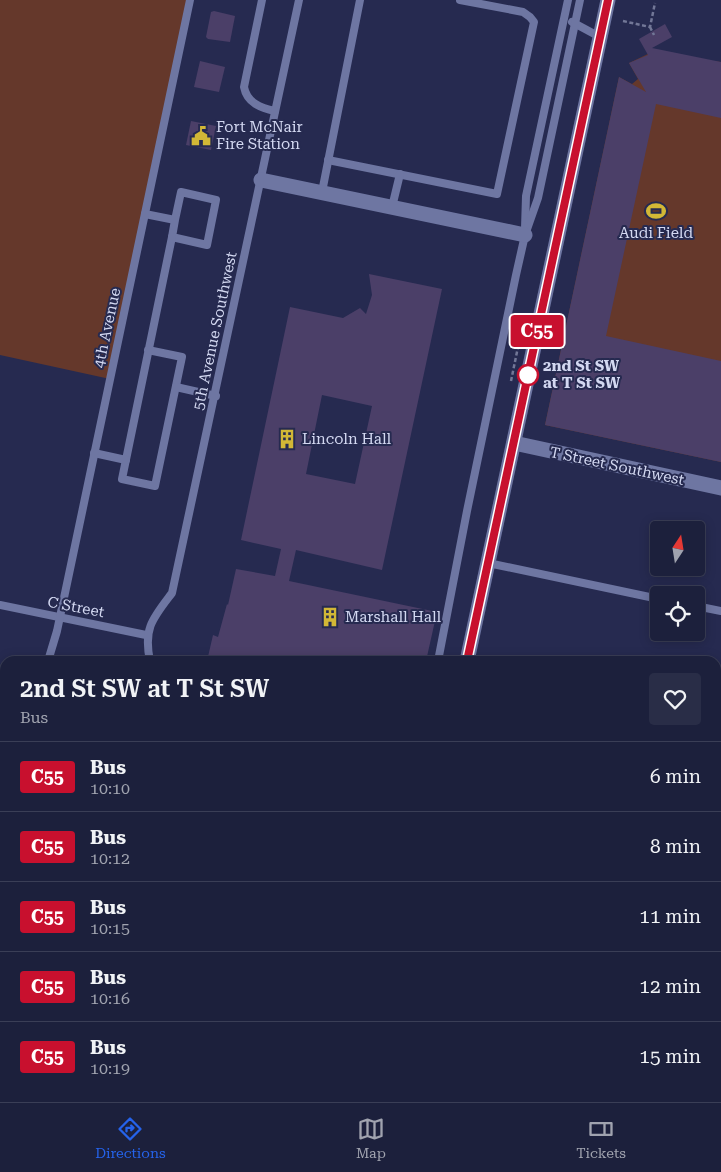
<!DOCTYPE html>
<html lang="en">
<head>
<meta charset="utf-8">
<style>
  body { margin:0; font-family:"Roboto Serif",serif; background:#292d47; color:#f1f3f6; height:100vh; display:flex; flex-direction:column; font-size:19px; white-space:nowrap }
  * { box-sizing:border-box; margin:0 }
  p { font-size:16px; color:#a0a3af }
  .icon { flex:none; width:28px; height:28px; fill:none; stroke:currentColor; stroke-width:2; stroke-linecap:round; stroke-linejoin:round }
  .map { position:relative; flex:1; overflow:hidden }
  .panel { position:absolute; left:0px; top:656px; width:721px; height:446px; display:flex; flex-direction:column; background:#1c203c; border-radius:15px 15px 0 0; box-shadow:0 2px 12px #0003,0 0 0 1px #3a3e56 }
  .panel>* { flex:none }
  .badge { padding:0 10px; border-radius:4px; font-size:18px; line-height:32px }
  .needle { width:32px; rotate:12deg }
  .buttons { position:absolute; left:650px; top:521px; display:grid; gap:10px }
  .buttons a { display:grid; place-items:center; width:55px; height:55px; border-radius:5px; background:#1c203c; box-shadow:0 2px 12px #0003,0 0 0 1px #3a3e56; font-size:25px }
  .map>.badge { position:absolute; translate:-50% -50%; box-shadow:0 0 0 2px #fff }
  .round { display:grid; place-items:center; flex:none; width:52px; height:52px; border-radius:5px; background:#292d47 }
  .overview { display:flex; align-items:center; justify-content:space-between; height:85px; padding:0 20px }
  h1 { font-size:24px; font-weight:600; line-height:38px }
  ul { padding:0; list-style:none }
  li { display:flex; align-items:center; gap:15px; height:70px; padding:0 20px; border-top:1px solid #3a3e56 }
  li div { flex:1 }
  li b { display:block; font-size:19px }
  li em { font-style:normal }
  li .badge { min-width:55px; font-weight:700; text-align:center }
  .dock { display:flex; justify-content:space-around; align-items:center; height:70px; border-top:1px solid #3a3e56; background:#1c203c; font-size:14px; color:#a0a3af }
  .dock a { display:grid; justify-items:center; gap:2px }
  .dock .selected { color:#2563eb }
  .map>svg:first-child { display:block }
  .green { fill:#65382b }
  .water { fill:#1c788d; stroke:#5395ab }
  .building { fill:#4b3f68; fill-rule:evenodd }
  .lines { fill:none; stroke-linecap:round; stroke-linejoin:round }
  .path { stroke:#727797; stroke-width:2.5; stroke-dasharray:4 2.5; stroke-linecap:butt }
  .lane { stroke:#6e76a2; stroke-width:8 }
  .street { stroke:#6e76a2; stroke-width:15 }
  .secondary { stroke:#6e76a2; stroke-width:15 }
  .line-casing { stroke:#fff; stroke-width:11 }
  .line { stroke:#c8102e; stroke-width:8 }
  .stop-dot { fill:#fff; stroke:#c8102e; stroke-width:2.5 }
  .labels { text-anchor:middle; stroke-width:4; stroke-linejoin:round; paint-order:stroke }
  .poi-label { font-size:15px; fill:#d3d8f1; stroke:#262a50; text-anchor:start }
  .street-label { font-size:15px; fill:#d3d8f1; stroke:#262a50 }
  .stop-label { font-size:15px; font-weight:bold; fill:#d3d8f1; stroke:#262a50; text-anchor:start }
</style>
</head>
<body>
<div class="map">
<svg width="721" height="1102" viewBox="0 0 721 1102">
  <rect width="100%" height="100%" fill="#262a50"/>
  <g class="green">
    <polygon points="0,0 190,0 110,379 0,355"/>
    <polygon points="648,54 721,62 721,462 545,425 619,77 632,84 638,79 629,63"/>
    <polygon points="194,1098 356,1098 355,1102 202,1102 202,1100"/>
  </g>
  <polygon class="water" points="83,1098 194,1098 203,1100 202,1102 82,1102"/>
  <g class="building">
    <polygon points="214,11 235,16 230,42 208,39 206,37 211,12"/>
    <polygon points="665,24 672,37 652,48 721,62 721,118 656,104 606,336 721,361 721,462 545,425 619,77 646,92 629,63 648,55 639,39"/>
    <polygon points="200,61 225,67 219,92 194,87"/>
    <polygon points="191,121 216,126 211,150 186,145"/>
    <path d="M369 274 442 289 382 570 296 550 289 581 437 612 426 661H207L213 635 218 637 227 604 228 605 236 569 275 576 281 549 241 540 290 307 343 318 360 308 366 314 372 295ZM322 395 372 406 355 484 306 474Z"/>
  </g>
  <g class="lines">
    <g class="path">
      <polyline points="623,21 650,27 655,3"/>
      <polyline points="650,27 654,35"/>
      <polyline points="511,381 518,347"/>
      <polyline points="237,1098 239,1102"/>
      <polyline points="85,1102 86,1098"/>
      <polyline points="159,1102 160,1098"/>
    </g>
    <g class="lane">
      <path d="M262 0 244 87C247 103 261 108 275 111"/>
      <polyline points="572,22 600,37"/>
      <polyline points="328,160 497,194 534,22 530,17 523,12 460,0"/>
      <polyline points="322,192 360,0"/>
      <polyline points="392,207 400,174"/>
      <polyline points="145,214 175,220 181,192 216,200 207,245 172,237 175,220"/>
      <polyline points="525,228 526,196 568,0"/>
      <path d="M148 350 182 357 155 486 122 479C139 399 155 318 172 237"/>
      <polyline points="176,387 216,396"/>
      <polyline points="94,453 126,460"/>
      <polyline points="488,563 659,599"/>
      <polyline points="0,605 146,635"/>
      <polyline points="696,606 721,611"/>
      <polyline points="48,661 57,631 190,0"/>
      <path d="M150 661C143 628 153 618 172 593L299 0"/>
      <polyline points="438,661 467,511 516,275 525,235 538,198 580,0"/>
      <polyline points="0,884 5,861"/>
      <polyline points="0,894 5,896"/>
      <polyline points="67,1102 68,1098"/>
    </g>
    <g class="street">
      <polyline points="261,180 525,235"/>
      <polyline points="514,443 721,488"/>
      <polyline points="716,722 721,700"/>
      <polyline points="716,1084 721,1085"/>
      <polyline points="373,1102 374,1098"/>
      <polyline points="635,1102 636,1098"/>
    </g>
    <polyline class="secondary" points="467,661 608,0"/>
  </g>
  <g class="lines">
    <defs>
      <polyline id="line" points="467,661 608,0"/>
    </defs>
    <use href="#line" class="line-casing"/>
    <use href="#line" class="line"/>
  </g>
  <defs>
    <symbol id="civic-bare" viewBox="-9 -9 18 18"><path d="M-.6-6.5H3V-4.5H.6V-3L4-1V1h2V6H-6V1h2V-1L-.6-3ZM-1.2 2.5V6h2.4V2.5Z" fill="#d2b736" stroke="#262a50" stroke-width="2.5" paint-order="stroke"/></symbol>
    <symbol id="stadium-bare" viewBox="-9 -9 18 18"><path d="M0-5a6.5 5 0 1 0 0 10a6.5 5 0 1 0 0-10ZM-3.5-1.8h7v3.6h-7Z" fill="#d2b736" stroke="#262a50" stroke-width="2.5" paint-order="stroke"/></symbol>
    <symbol id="building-bare" viewBox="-9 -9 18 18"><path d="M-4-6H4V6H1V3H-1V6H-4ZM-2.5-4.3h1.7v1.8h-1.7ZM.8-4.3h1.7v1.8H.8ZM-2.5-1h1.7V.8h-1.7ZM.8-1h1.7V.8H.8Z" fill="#d2b736" stroke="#262a50" stroke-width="2.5" paint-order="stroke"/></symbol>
  </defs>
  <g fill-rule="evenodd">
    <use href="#civic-bare" x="187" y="122" width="28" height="28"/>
    <use href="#stadium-bare" x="642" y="197" width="28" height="28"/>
    <use href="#building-bare" x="273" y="425" width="28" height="28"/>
    <use href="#building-bare" x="316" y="603" width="28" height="28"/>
  </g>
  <circle class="stop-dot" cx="528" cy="375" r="10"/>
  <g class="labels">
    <g class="poi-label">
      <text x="216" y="132">Fort McNair<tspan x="216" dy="17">Fire Station</tspan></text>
      <text x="656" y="238" text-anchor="middle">Audi Field</text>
      <text x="302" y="444">Lincoln Hall</text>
      <text x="345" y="622">Marshall Hall</text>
    </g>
    <g class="street-label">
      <text transform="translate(107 328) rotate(-78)" y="5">4th Avenue</text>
      <text transform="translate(215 331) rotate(-78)" y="5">5th Avenue Southwest</text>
      <text transform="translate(617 466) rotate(12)" y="5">T Street Southwest</text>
      <text transform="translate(76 607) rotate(11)" y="5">C Street</text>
    </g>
    <g class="stop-label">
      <text x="543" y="371">2nd St SW<tspan x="543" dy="17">at T St SW</tspan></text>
    </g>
  </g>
</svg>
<div class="buttons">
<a><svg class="needle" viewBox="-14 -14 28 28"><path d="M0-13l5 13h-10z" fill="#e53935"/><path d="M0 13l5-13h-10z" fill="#a0a3af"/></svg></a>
<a><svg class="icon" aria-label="locate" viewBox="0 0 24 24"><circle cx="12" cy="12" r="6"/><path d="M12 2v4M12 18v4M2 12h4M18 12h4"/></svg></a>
</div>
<b class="badge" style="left:537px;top:331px;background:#c8102e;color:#fff">C55</b>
<section class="panel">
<div class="overview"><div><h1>2nd St SW at T St SW</h1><p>Bus</p></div><a class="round"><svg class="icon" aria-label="heart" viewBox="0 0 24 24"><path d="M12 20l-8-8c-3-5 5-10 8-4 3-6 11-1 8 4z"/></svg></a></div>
<ul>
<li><span class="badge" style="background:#c8102e;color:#fff">C55</span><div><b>Bus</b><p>10:10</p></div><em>6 min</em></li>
<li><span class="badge" style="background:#c8102e;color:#fff">C55</span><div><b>Bus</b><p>10:12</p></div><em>8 min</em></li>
<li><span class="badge" style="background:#c8102e;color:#fff">C55</span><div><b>Bus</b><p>10:15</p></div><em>11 min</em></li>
<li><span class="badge" style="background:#c8102e;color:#fff">C55</span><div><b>Bus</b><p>10:16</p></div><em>12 min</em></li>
<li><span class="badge" style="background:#c8102e;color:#fff">C55</span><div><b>Bus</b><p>10:19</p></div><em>15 min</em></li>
</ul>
</section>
</div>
<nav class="dock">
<a class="selected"><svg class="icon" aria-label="directions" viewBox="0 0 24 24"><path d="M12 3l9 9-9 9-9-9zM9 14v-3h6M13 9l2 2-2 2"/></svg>Directions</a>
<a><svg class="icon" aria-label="map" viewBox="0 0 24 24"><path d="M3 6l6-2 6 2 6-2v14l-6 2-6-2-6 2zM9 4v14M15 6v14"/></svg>Map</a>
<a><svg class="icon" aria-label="tickets" viewBox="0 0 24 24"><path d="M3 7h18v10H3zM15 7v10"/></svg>Tickets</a>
</nav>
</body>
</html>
